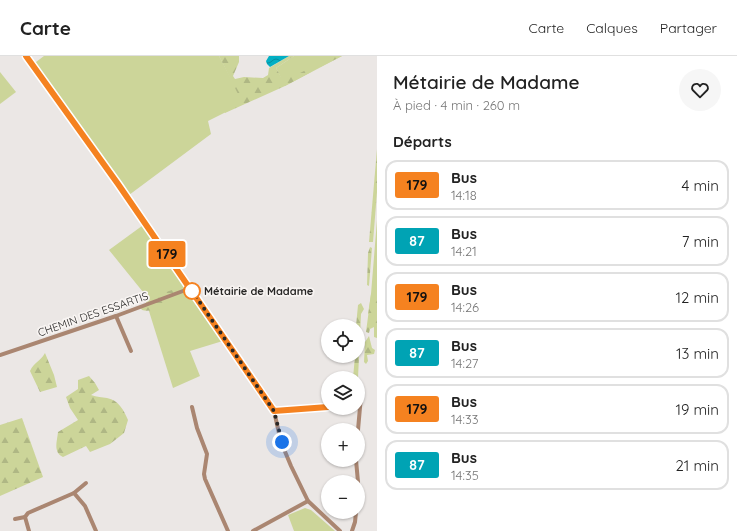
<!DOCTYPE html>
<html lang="fr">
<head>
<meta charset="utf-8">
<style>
  body { margin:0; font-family:Quicksand,sans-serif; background:#f6f6f6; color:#222; height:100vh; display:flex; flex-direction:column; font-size:15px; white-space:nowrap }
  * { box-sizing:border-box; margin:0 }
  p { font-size:13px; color:#767676 }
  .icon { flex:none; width:22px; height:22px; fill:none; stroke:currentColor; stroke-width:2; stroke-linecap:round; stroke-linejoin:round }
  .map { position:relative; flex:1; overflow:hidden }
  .panel { display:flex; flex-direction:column; background:#fff; width:360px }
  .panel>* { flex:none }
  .badge { padding:0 8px; border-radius:3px; font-size:14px; line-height:26px }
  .tools { position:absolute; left:321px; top:263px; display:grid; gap:8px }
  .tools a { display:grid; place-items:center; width:44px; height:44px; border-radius:50%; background:#fff; box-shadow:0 1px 3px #0004; font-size:20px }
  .you { position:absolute; width:20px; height:20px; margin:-10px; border:3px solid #fff; border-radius:50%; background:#1a73e8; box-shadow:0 0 0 6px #1a73e833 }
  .map>.badge { position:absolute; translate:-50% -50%; box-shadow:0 0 0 2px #fff }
  h2 { padding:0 16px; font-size:15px; line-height:36px }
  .round { display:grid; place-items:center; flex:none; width:42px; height:42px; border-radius:21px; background:#f6f6f6 }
  .overview { display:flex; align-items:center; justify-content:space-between; height:68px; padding:0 16px }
  h1 { font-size:19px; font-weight:600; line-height:30px }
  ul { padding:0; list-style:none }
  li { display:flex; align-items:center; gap:12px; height:50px; margin:0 8px 6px; padding:0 8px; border:2px solid #e0e0e0; border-radius:12px }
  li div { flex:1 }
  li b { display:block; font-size:15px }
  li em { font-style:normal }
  li .badge { min-width:44px; font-weight:700; text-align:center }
  header { display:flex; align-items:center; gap:24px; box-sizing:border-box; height:56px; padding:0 20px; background:#fff; border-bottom:1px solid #e0e0e0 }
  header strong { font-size:19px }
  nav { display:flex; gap:22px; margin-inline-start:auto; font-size:14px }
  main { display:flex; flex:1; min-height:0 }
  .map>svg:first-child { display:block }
  .grass { fill:#ccd599 }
  .forest { fill:url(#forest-firs) }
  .water { fill:url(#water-waves) }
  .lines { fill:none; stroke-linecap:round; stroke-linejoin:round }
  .street { stroke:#aa8671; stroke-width:4 }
  .line-casing { stroke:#fff; stroke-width:9 }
  .line { stroke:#f58220; stroke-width:6 }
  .walk { stroke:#282726; stroke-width:4; stroke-dasharray:0 7.2 }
  .stop-dot { fill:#fff; stroke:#f58220; stroke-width:2 }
  .labels { text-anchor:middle; stroke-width:3.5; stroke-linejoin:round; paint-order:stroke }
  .stop-label { font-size:11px; font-weight:bold; fill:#282726; stroke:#f8f4f2; text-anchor:start }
  .street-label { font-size:11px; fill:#282726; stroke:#f8f4f2 }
</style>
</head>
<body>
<header>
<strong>Carte</strong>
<nav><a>Carte</a><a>Calques</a><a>Partager</a></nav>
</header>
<main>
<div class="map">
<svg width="377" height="475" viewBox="0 0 377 475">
  <defs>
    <pattern id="forest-firs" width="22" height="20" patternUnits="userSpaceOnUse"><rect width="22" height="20" fill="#ccd599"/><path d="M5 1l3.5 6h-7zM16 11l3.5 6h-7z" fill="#afb784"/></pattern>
    <pattern id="water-waves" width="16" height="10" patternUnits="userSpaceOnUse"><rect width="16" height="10" fill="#02afc3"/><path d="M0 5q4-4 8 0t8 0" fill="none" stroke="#048e9e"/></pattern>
  </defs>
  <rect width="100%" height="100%" fill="#ebe7e5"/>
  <g class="grass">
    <polygon points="44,0 219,0 244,47 208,65 211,78 129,139 32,9"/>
    <polygon points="294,0 342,0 285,30 276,12"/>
    <polygon points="0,16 16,36 0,48"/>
    <polygon points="377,164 377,258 368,258 371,238"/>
    <polygon points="146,167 226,284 190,295 200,320 173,332 143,236 109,194"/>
    <polygon points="305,452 311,454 335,475 294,475 288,459"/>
  </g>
  <g class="forest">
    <polygon points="219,0 239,0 239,6 233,20 235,23 244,21 263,22 268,19 269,12 289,0 294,0 276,12 281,21 296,19 308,13 311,13 311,16 285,30 225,57 223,54 224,51 233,48 240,42"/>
    <polygon points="330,0 342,0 320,11 317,8"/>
    <polygon points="377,93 377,136 373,186 369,186"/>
    <polygon points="370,191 372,192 369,230 367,229 368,197"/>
    <path d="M178 232H181L182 235 169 240 168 245C160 250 152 257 142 254L140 251 147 248 145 243Z"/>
    <polygon points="371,238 377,240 377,282 374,281 374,271 370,273 369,277 366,276"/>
    <polygon points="361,247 364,253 361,258 358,322 353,322 355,300 358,300 358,270 356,270 358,249"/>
    <polygon points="369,280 372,292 375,294 374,298 367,299 368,305 366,308 364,306 365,286"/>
    <path d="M45 297 54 319 57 331 40 336 30 315C34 306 40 306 45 297Z"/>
    <path d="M89 320 95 327 99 334 91 339C97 341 102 341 107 342 119 344 124 355 128 364L124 377 110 388 90 396 86 390 63 401C53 396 57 386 58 376L78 364 70 352 66 341 78 333V324Z"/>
    <polygon points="22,362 43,421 0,440 0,369"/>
  </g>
  <polygon class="water" points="269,0 289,0 270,11 267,8 266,5"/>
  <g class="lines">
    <g class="street">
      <polyline points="26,0 118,127 274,355 281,386 291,410 308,445 340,475"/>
      <polyline points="116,260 131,295"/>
      <polyline points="0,299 116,260 191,232"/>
      <polyline points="192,351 197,372 207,398 204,418 205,423 228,475"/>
      <polyline points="274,355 328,351"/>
      <polyline points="358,374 361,340"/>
      <polyline points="356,404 358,426"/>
      <polyline points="358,427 358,439"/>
      <polyline points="74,437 86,427"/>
      <polyline points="15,463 25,461"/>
      <polyline points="29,475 25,461 28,457 74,437 85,450 96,475"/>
      <polyline points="253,475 308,445"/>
      <polyline points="352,475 355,466 356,456"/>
    </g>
  </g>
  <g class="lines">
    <defs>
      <polyline id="line" points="26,0 118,128 274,355 328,351"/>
    </defs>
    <use href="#line" class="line-casing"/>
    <use href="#line" class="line"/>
    <polyline class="walk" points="192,235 190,232 274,355 282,386"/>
  </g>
  <circle class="stop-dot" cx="192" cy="235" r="8"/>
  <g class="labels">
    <g class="stop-label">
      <text x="204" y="239">Métairie de Madame</text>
    </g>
    <g class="street-label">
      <text transform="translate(93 258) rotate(-19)" y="4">CHEMIN DES ESSARTIS</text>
    </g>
  </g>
</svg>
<div class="tools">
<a><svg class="icon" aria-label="locate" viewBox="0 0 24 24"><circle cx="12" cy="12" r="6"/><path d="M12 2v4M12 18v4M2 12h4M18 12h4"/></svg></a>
<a><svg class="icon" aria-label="layers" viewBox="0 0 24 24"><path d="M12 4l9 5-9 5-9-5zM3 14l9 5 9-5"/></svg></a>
<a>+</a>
<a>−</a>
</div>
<div class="you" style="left:282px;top:386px"></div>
<b class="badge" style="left:167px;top:198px;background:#f58220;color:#111">179</b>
</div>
<section class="panel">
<div class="overview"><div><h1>Métairie de Madame</h1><p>À pied · 4 min · 260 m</p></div><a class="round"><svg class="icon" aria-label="heart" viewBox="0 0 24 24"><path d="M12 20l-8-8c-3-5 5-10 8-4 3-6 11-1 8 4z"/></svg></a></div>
<h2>Départs</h2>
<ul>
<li><span class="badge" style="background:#f58220;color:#111">179</span><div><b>Bus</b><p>14:18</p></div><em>4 min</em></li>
<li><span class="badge" style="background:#00a3b4;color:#fff">87</span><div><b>Bus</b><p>14:21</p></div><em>7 min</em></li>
<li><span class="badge" style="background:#f58220;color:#111">179</span><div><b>Bus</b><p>14:26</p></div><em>12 min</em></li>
<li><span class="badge" style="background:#00a3b4;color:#fff">87</span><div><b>Bus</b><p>14:27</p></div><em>13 min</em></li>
<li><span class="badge" style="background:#f58220;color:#111">179</span><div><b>Bus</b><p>14:33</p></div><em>19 min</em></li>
<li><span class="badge" style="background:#00a3b4;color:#fff">87</span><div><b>Bus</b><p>14:35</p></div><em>21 min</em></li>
</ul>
</section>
</main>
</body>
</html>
